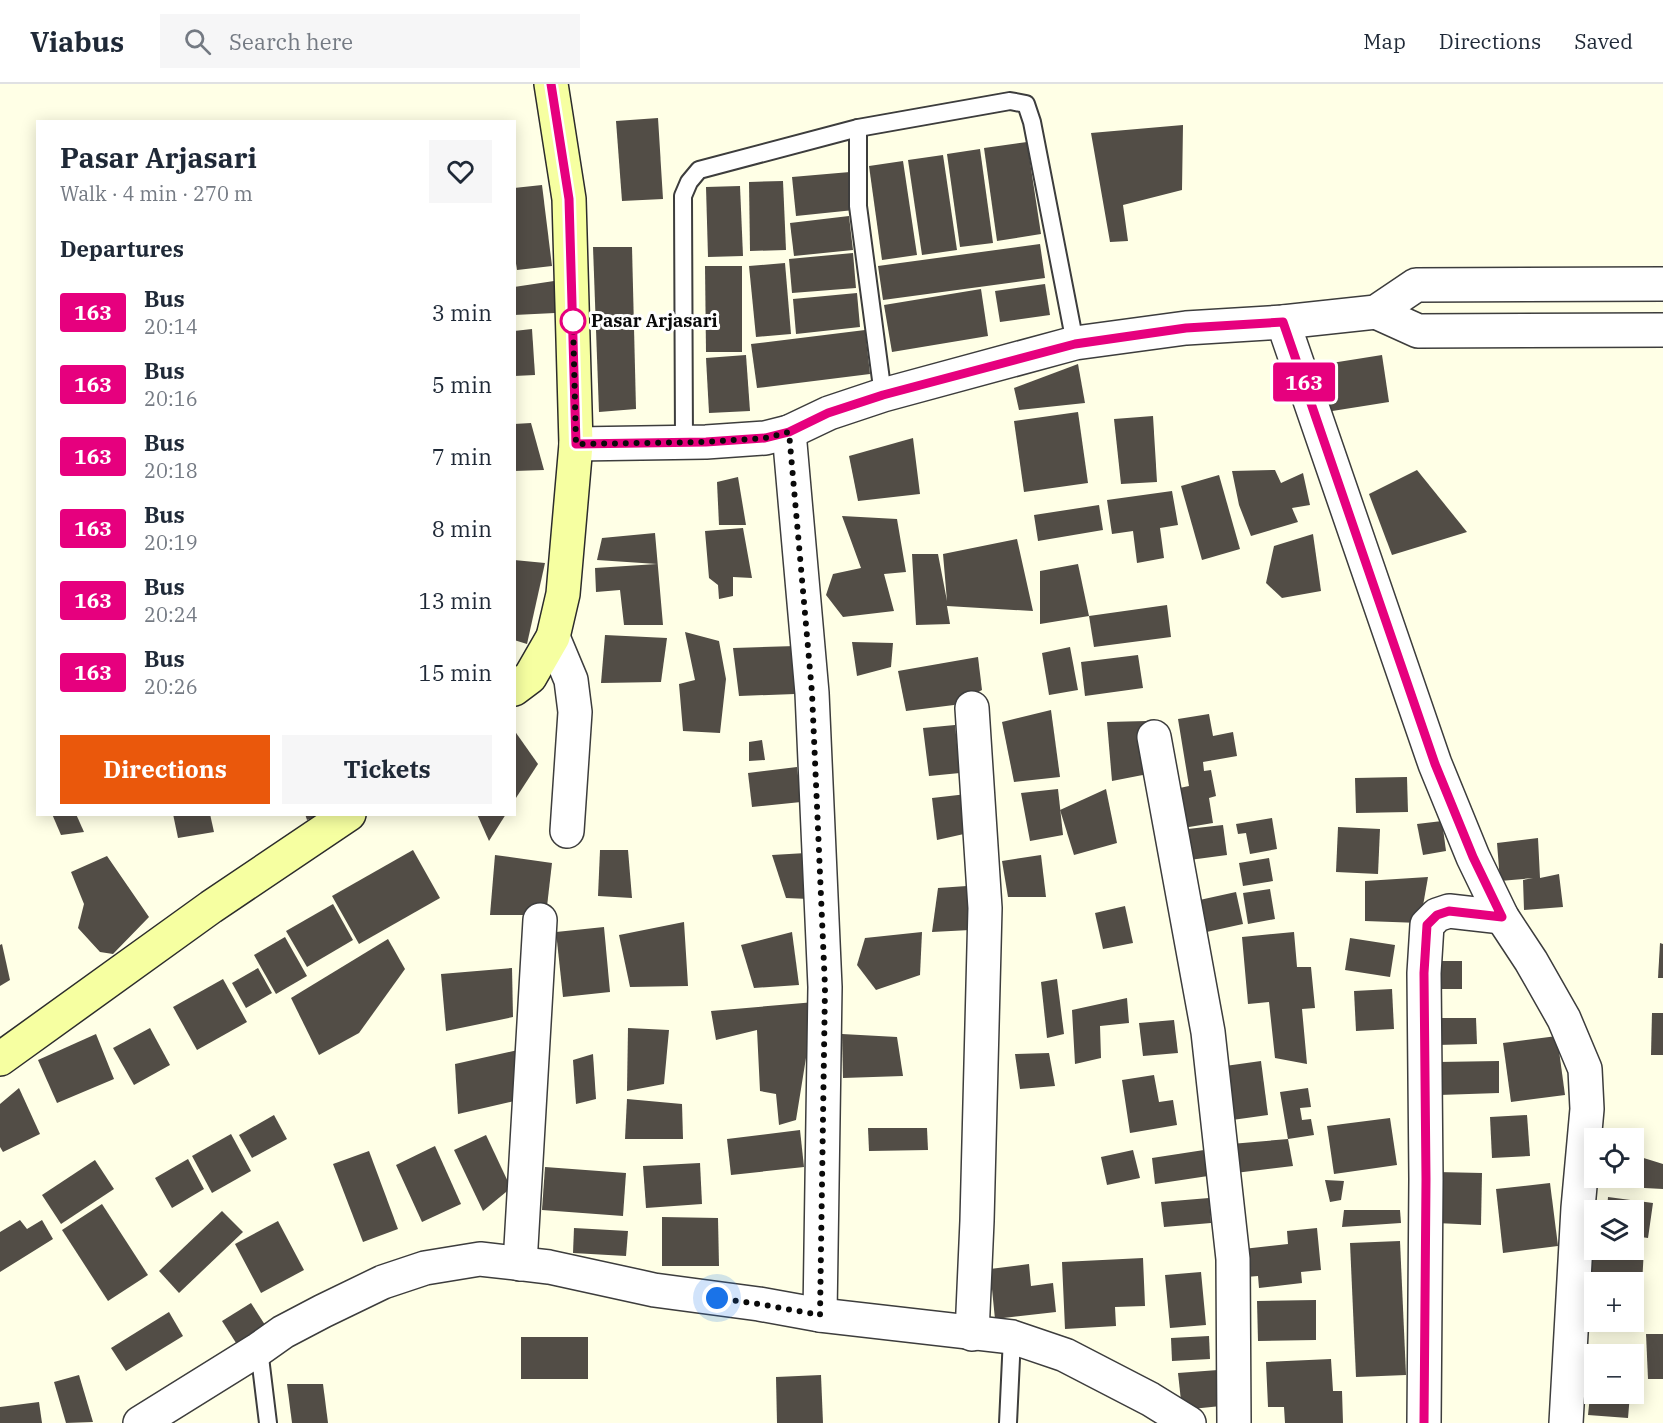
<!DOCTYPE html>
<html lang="en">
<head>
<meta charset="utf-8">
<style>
  body { margin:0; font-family:"IBM Plex Serif",serif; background:#f6f6f7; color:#1f2937; height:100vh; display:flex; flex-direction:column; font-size:22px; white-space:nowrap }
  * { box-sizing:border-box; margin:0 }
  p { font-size:20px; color:#747a83 }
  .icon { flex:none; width:33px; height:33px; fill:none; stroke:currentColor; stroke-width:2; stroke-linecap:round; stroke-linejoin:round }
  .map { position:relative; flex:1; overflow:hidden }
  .panel { position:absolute; left:36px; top:36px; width:480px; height:696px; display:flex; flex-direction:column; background:#fff; border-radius:0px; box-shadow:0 3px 15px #0003 }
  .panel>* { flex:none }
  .badge { padding:0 12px; border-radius:4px; font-size:21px; line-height:39px }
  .tools { position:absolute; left:1584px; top:1044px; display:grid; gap:12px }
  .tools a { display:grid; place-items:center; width:60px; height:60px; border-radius:0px; background:#fff; box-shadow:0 3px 15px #0003; font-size:30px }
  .you { position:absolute; width:30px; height:30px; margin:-15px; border:4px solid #fff; border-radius:50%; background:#1a73e8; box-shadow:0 0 0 9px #1a73e833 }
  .map>.badge { position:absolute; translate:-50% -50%; box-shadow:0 0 0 3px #fff }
  h2 { padding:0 24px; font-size:22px; line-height:54px }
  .round { display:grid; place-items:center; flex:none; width:63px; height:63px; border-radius:0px; background:#f6f6f7 }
  .summary { display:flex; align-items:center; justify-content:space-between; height:102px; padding:0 24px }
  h1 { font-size:28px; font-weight:800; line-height:45px }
  .button { display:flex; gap:12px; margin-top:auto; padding:12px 24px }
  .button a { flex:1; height:69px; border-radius:0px; background:#ea580c; color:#fff; font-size:24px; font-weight:800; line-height:69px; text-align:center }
  .button a+a { background:#f6f6f7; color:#1f2937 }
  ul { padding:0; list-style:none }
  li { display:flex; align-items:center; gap:18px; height:72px; padding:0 24px }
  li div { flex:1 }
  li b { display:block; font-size:22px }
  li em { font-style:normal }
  li .badge { min-width:66px; font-weight:700; text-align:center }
  header { display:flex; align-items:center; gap:36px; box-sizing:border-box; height:84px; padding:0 30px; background:#fff; border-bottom:2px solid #e0e1e3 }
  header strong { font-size:28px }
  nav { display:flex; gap:33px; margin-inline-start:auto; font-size:21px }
  .search { width:420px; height:54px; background:#f6f6f7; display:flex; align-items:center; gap:15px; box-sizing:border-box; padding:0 21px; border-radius:0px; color:#747a83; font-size:22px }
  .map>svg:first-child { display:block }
  .building { fill:#524d46 }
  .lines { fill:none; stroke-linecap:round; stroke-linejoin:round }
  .lane-casing { stroke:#3d3d3d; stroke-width:20 }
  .street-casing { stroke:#3d3d3d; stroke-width:36 }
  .secondary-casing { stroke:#2c2c2c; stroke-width:36 }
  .lane { stroke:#fff; stroke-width:16 }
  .street { stroke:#fff; stroke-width:33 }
  .secondary { stroke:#f6ffa1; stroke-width:33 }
  .line-casing { stroke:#fff; stroke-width:14 }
  .line { stroke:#e6007e; stroke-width:9 }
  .walk { stroke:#0a0a0a; stroke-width:6; stroke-dasharray:0 10.8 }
  .stop-dot { fill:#fff; stroke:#e6007e; stroke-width:3 }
  .labels { text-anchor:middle; stroke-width:6; stroke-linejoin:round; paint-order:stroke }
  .stop-label { font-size:18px; font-weight:bold; fill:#0a0a0a; stroke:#fff; text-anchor:start }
</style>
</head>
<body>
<header>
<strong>Viabus</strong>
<div class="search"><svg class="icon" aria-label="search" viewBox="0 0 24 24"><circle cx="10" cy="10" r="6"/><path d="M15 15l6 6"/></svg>Search here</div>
<nav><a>Map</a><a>Directions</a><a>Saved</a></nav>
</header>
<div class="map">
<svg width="1663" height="1339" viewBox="0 0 1663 1339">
  <rect width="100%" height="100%" fill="#ffffe6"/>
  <g class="building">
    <polygon points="658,34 663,115 622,117 616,37"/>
    <polygon points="1183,41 1182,106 1123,121 1128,157 1110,158 1091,49"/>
    <polygon points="1027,58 1041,150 997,157 984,64"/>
    <polygon points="980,65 993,159 960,163 947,70"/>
    <polygon points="943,71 957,166 922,171 908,76"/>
    <polygon points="903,77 917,171 882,176 869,82"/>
    <polygon points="850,88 854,126 796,132 792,93"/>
    <polygon points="783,97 786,166 750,167 749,98"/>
    <polygon points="542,101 552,182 517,186 514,166 514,104"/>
    <polygon points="740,102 743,172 708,173 706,103"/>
    <polygon points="849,132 853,166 794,172 790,139"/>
    <polygon points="1040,160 1045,194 883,216 878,182"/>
    <polygon points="593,163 632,163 636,325 599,328"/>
    <polygon points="853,169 856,204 792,209 789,175"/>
    <polygon points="785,179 791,250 756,253 749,182"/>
    <polygon points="705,182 742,182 742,268 706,268"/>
    <polygon points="554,197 555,229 514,231 514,203"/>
    <polygon points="1045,200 1050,231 1000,238 995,207"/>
    <polygon points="981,205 988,252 892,268 884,221"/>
    <polygon points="857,209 860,243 796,250 793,215"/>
    <polygon points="532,245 535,291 514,292 514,247"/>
    <polygon points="865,246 870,290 757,304 751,260"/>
    <polygon points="746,271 750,327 709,329 706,274"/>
    <polygon points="1382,271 1389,318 1326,328 1319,281"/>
    <polygon points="1078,280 1085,319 1019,326 1014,304"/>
    <polygon points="1078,328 1088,399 1024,408 1014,337"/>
    <polygon points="1153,332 1157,398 1121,400 1114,335"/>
    <polygon points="531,339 544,386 514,387 514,340"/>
    <polygon points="913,354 920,410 858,417 849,372"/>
    <polygon points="1275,386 1281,399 1303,389 1310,421 1292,424 1298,438 1251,452 1239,421 1232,387"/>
    <polygon points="1417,386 1467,448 1392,471 1369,410"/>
    <polygon points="1219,391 1240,465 1202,476 1181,402"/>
    <polygon points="738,393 746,441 719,441 717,398"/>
    <polygon points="1172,407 1178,441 1160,444 1164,474 1137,479 1133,447 1112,450 1107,416"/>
    <polygon points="1099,421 1103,446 1038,457 1034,431"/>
    <polygon points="842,432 897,435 906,488 884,490 894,527 843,533 826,511 833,490 861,484"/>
    <polygon points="743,444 752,494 733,493 733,512 719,515 718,501 709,494 705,447"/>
    <polygon points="655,449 663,541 624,541 620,506 596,508 595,484 657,480 597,476 602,454"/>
    <polygon points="1313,450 1321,507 1282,514 1266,499 1274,462"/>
    <polygon points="1017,455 1033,527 947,522 950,540 916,541 912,470 938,470 947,517 943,470"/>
    <polygon points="514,476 545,479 527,560 514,556"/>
    <polygon points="1078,480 1089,532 1040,540 1040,487"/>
    <polygon points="1167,521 1171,553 1094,563 1089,532"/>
    <polygon points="685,548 719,557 726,595 720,649 683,647 679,600 695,596"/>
    <polygon points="605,551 667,554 661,598 601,599"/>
    <polygon points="852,558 893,559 891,583 857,592"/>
    <polygon points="796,562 795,610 739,612 733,564"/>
    <polygon points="1070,563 1078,606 1049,611 1042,569"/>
    <polygon points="1138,571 1143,604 1085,612 1081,578"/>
    <polygon points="978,573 982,606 954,621 906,627 898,587"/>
    <polygon points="1051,626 1060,693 1014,698 1002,638"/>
    <polygon points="1209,630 1213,652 1233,648 1237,672 1203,678 1204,687 1211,686 1216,712 1209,714 1213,739 1177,745 1170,706 1189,702 1178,635"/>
    <polygon points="1147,637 1153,689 1112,697 1107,638"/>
    <polygon points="955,641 960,689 929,692 923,644"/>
    <polygon points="514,646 538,680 514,717"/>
    <polygon points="762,656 765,676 749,677 749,658"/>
    <polygon points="797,683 801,718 752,723 748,689"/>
    <polygon points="1407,693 1408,728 1356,729 1355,694"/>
    <polygon points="1058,705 1063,751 1030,757 1021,709"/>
    <polygon points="1106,705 1117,759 1074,771 1060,726"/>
    <polygon points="967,710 964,750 937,756 932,714"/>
    <polygon points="52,730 76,730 84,748 61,751"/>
    <polygon points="173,730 210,730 214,748 178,754"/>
    <polygon points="305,730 320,730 320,731 307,736"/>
    <polygon points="477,730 506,730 489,757"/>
    <polygon points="1272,734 1277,765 1250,770 1246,749 1238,750 1236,740"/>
    <polygon points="1442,737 1446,767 1423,771 1417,740"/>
    <polygon points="1223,741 1227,771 1182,777 1179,746"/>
    <polygon points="1338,743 1380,745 1378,790 1336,788"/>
    <polygon points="1538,754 1540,794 1559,790 1563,823 1524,826 1523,796 1533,794 1500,797 1497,759"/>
    <polygon points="413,766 440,814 359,860 332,812"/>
    <polygon points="600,766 628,766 632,814 598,812"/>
    <polygon points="806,769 809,815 786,814 772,771"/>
    <polygon points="495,771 552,779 546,831 490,831"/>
    <polygon points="1041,771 1046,813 1008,813 1002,777"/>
    <polygon points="107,772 149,833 113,870 100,868 78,844 84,820 71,788"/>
    <polygon points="1269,774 1273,797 1243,802 1239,779"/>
    <polygon points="1428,793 1420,839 1365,837 1365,797"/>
    <polygon points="967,802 970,846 932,848 938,804"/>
    <polygon points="1270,805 1275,835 1248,840 1243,809"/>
    <polygon points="1236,808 1243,840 1202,849 1195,817"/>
    <polygon points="333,820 353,856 307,883 286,847"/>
    <polygon points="1125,822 1133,859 1103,865 1095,829"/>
    <polygon points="684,838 688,902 630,903 619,851"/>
    <polygon points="604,843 610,908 563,913 556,848"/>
    <polygon points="792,848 799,901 754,904 741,861"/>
    <polygon points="922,848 920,891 876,906 857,881 865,854"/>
    <polygon points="1294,848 1297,883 1311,883 1315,924 1302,925 1307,980 1275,974 1269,918 1248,920 1242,853"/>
    <polygon points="285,853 307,892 276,910 254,871"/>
    <polygon points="1350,854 1395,861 1390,893 1345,886"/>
    <polygon points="388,855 405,885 359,949 319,971 291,914"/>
    <polygon points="1660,859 1663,860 1663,894 1658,894"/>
    <polygon points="2,860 10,896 0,902 0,861"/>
    <polygon points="1439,877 1462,877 1462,905 1438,905"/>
    <polygon points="258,884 272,909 246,924 232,899"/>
    <polygon points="512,884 513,933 446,947 441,890"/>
    <polygon points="223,895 247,938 197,966 173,923"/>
    <polygon points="1057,895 1064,950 1047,954 1041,898"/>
    <polygon points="1392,905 1394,945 1356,947 1354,907"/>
    <polygon points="1127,914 1129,939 1100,942 1101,974 1075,980 1072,926"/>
    <polygon points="815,918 796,1036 779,1041 776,1010 760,1007 757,946 716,956 711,927"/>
    <polygon points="1652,929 1663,929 1663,971 1651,971"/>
    <polygon points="1436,934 1476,934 1477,960 1437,961"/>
    <polygon points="1174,936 1178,969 1143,972 1139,939"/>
    <polygon points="150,944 170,981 134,1001 113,964"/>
    <polygon points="628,944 669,946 664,1000 627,1007"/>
    <polygon points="96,950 114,995 57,1019 38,976"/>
    <polygon points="842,950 897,953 903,992 843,994"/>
    <polygon points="1557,952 1565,1011 1511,1018 1503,959"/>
    <polygon points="518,966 519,1016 458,1030 455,980"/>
    <polygon points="1049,969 1055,1002 1020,1005 1015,970"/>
    <polygon points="593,970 596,1015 576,1020 573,976"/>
    <polygon points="1261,977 1268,1031 1225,1037 1218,983"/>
    <polygon points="1499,977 1499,1009 1439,1011 1438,978"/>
    <polygon points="1154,991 1159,1018 1173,1016 1177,1041 1130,1049 1122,996"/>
    <polygon points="19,1004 40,1050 3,1068 0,1063 0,1020"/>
    <polygon points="1308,1004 1311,1023 1300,1024 1302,1036 1311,1035 1314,1051 1288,1055 1280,1008"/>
    <polygon points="627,1015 682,1020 683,1055 625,1055"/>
    <polygon points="274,1031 287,1055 252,1074 239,1051"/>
    <polygon points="1527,1031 1530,1072 1492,1074 1490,1033"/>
    <polygon points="1390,1034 1397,1081 1334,1090 1327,1042"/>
    <polygon points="868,1044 927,1044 928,1066 869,1067"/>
    <polygon points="800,1046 804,1083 731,1091 727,1055"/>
    <polygon points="231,1050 251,1087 212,1109 192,1072"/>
    <polygon points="486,1051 511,1104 483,1127 454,1066"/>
    <polygon points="1288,1055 1293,1082 1235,1089 1231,1060"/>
    <polygon points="435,1062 461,1120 422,1138 396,1081"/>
    <polygon points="1133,1066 1140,1094 1107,1101 1101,1073"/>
    <polygon points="1204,1066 1208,1092 1155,1100 1152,1074"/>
    <polygon points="369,1067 398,1145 363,1158 333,1080"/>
    <polygon points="1634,1071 1663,1080 1663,1105 1607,1102 1607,1094 1634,1094"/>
    <polygon points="188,1075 204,1105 172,1124 155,1094"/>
    <polygon points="95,1076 114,1105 61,1140 42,1111"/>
    <polygon points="700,1079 702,1120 646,1124 643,1082"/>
    <polygon points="545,1083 626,1089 623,1132 542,1126"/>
    <polygon points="1437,1088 1482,1089 1481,1141 1436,1139"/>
    <polygon points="1325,1096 1344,1097 1341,1116 1330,1118"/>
    <polygon points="1550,1099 1558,1162 1503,1169 1496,1105"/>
    <polygon points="1608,1113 1653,1119 1648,1154 1634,1152 1634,1126 1607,1126"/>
    <polygon points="1209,1114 1211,1139 1164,1143 1161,1118"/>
    <polygon points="102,1120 148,1191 108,1217 62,1146"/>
    <polygon points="1344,1126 1400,1126 1401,1139 1342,1143"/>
    <polygon points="222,1127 243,1148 179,1209 159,1187"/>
    <polygon points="662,1133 718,1134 719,1182 662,1182"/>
    <polygon points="20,1136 27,1145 42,1136 53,1155 0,1188 0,1148"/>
    <polygon points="278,1137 304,1186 261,1209 235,1160"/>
    <polygon points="574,1144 628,1147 626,1172 573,1169"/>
    <polygon points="1317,1144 1321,1186 1301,1188 1302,1199 1259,1204 1258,1192 1246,1193 1243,1165 1288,1160 1287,1147"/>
    <polygon points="1400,1157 1406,1291 1356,1293 1350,1159"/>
    <polygon points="1634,1164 1644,1164 1642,1201 1634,1200 1634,1198 1591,1197 1593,1166 1634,1166"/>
    <polygon points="1143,1174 1145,1222 1115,1223 1116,1242 1065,1245 1062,1178"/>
    <polygon points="1029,1180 1031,1202 1053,1199 1056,1228 995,1235 990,1185"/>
    <polygon points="1201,1188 1206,1241 1170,1244 1165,1191"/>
    <polygon points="1316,1216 1316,1256 1258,1257 1257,1217"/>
    <polygon points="251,1219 267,1244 238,1262 222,1237"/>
    <polygon points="169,1228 183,1252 126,1287 111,1264"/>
    <polygon points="1646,1250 1663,1250 1663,1295 1648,1295"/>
    <polygon points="1209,1252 1210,1275 1172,1277 1171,1254"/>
    <rect x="521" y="1253" width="67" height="42"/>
    <polygon points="1331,1275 1333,1307 1342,1307 1343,1339 1285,1339 1284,1323 1268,1323 1266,1278"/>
    <polygon points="1218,1286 1221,1322 1182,1326 1178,1289"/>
    <polygon points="79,1291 93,1338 66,1339 54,1298"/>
    <polygon points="821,1291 823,1339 777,1339 776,1293"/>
    <polygon points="1592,1293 1594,1293 1594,1310 1630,1310 1628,1334 1588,1331"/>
    <polygon points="287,1300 323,1300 328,1339 292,1339"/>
    <polygon points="39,1318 42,1339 0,1339 0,1323"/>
  </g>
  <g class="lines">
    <defs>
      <g id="lane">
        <polyline points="858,44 858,122 883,311"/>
        <polyline points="684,359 683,112 689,98 699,86 858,44 1010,17 1026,20 1032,38 1075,259"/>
        <polyline points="259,1265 268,1339"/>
        <polyline points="1008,1339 1012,1253"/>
      </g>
      <g id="street">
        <polyline points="1376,228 1418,247 1663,246"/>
        <polyline points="1283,238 1435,680 1473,773 1502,833 1531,877 1564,935 1585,985 1587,1025 1578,1124 1566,1339"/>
        <polyline points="789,348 812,609 825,903 820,1231"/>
        <polyline points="576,360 706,358 765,354 789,348 829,329 883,311 1075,259 1186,244 1283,238 1376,228 1416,201 1663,200"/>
        <polyline points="553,553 571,596 575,628 567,747"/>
        <polyline points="972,624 985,824 977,1137 972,1250"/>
        <polyline points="1154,653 1208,948 1233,1175 1234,1339"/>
        <polyline points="520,1180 540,836"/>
        <polyline points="140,1339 259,1265 283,1248 323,1227 383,1198 425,1184 480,1175 549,1183 654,1206 759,1220 820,1231 1012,1253 1065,1271 1150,1315 1189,1339"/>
        <polyline points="1424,1339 1426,1095 1424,889 1427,841 1437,831 1449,827 1502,833"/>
      </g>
      <g id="secondary">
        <polyline points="514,605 530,593 553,553 563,510 576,360 569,115 551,0"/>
        <polyline points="0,975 211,823 349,730"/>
      </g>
    </defs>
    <use href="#lane" class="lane-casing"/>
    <use href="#street" class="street-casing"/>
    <use href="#secondary" class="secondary-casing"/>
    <use href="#lane" class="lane"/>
    <use href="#street" class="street"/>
    <use href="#secondary" class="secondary"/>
  </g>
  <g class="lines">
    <defs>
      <polyline id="line" points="551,0 569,115 576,360 706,358 765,354 789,348 828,329 883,311 1075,260 1186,244 1283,238 1435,680 1473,773 1502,833 1449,827 1437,831 1427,841 1424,889 1426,1095 1424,1339"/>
    </defs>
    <use href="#line" class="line-casing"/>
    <use href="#line" class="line"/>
    <polyline class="walk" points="573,237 576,360 706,358 765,354 789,348 812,609 825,903 820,1231 759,1220 717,1214"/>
  </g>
  <circle class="stop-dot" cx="573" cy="237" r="12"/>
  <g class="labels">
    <g class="stop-label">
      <text x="591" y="243">Pasar Arjasari</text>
    </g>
  </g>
</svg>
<div class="tools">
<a><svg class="icon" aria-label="locate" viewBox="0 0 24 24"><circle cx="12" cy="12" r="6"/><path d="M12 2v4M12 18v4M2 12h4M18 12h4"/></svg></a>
<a><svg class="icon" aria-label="layers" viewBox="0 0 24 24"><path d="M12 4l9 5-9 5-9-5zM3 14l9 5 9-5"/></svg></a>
<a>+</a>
<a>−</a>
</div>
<div class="you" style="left:717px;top:1214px"></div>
<b class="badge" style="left:1304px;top:298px;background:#e6007e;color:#fff">163</b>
<section class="panel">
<div class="summary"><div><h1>Pasar Arjasari</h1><p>Walk · 4 min · 270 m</p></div><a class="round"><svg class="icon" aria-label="heart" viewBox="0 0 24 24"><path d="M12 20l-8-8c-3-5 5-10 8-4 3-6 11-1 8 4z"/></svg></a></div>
<h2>Departures</h2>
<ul>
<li><span class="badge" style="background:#e6007e;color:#fff">163</span><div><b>Bus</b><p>20:14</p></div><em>3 min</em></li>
<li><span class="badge" style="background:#e6007e;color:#fff">163</span><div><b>Bus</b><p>20:16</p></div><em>5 min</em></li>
<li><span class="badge" style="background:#e6007e;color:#fff">163</span><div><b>Bus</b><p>20:18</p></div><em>7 min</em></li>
<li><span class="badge" style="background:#e6007e;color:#fff">163</span><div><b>Bus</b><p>20:19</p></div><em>8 min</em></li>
<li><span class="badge" style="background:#e6007e;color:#fff">163</span><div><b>Bus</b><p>20:24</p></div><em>13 min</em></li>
<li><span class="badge" style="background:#e6007e;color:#fff">163</span><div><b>Bus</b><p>20:26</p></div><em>15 min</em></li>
</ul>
<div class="button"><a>Directions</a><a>Tickets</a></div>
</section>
</div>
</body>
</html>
